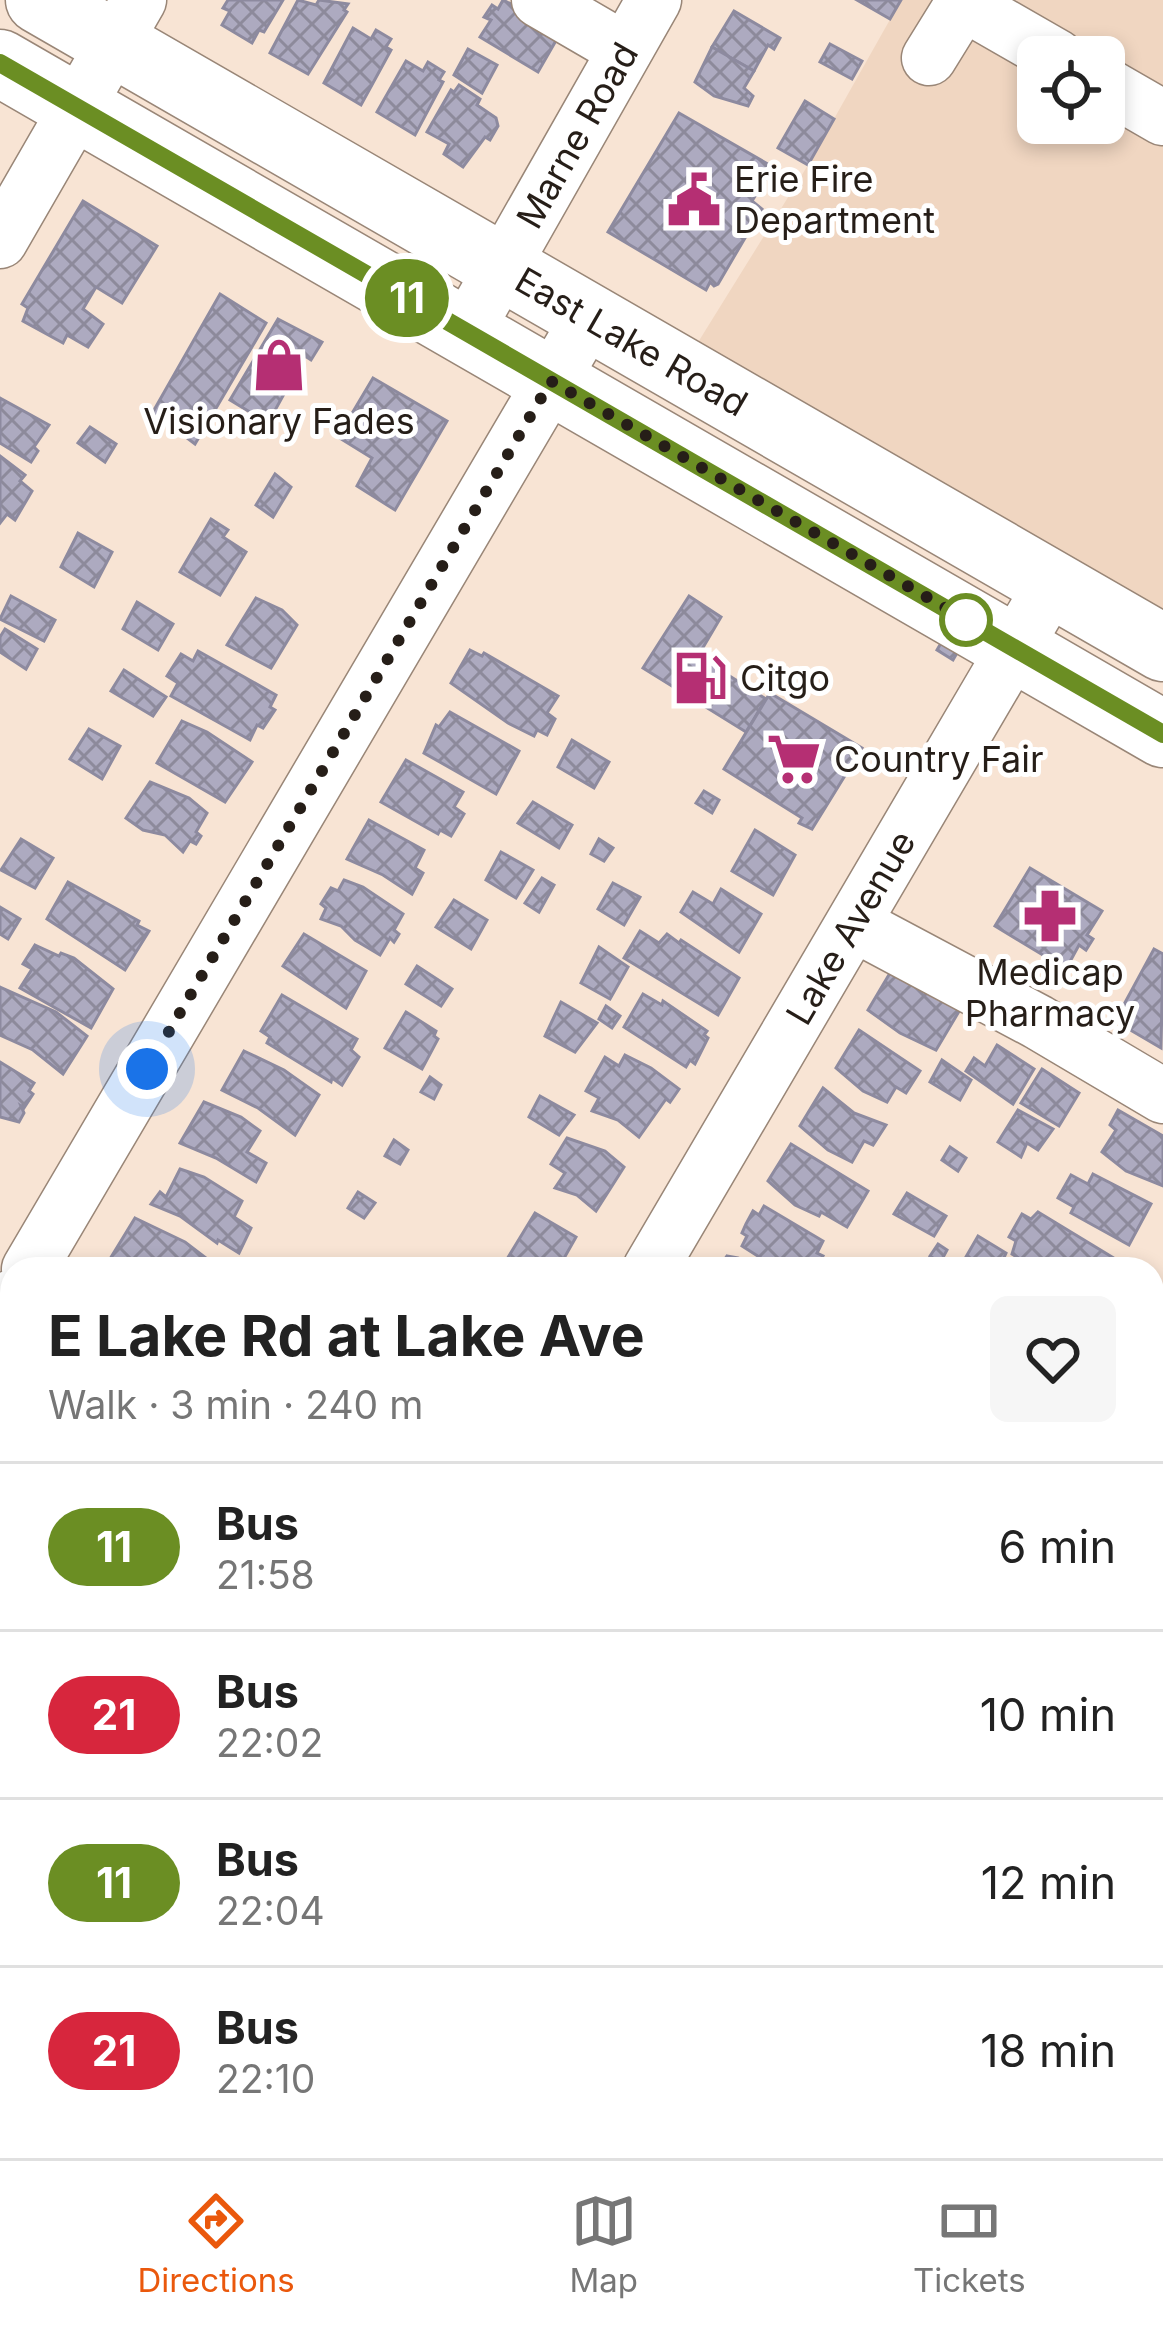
<!DOCTYPE html>
<html lang="en">
<head>
<meta charset="utf-8">
<style>
  body { margin:0; font-family:Inter,sans-serif; background:#f6f6f6; color:#222; height:100vh; display:flex; flex-direction:column; font-size:45px; white-space:nowrap }
  * { box-sizing:border-box; margin:0 }
  p { font-size:39px; color:#767676 }
  .icon { flex:none; width:66px; height:66px; fill:none; stroke:currentColor; stroke-width:2; stroke-linecap:round; stroke-linejoin:round }
  .map { position:relative; flex:1; overflow:hidden }
  .side { position:absolute; left:0px; top:1257px; width:1164px; height:903px; display:flex; flex-direction:column; background:#fff; border-radius:36px 36px 0 0; box-shadow:0 6px 18px #0003 }
  .side>* { flex:none }
  .badge { padding:0 24px; border-radius:39px; font-size:42px; line-height:78px }
  .controls { position:absolute; left:1017px; top:36px; display:grid; gap:24px }
  .controls a { display:grid; place-items:center; width:108px; height:108px; border-radius:18px; background:#fff; box-shadow:0 6px 18px #0003; font-size:60px }
  .you { position:absolute; width:60px; height:60px; margin:-30px; border:9px solid #fff; border-radius:50%; background:#1a73e8; box-shadow:0 0 0 18px #1a73e833 }
  .map>.badge { position:absolute; translate:-50% -50%; box-shadow:0 0 0 6px #fff }
  .round { display:grid; place-items:center; flex:none; width:126px; height:126px; border-radius:18px; background:#f6f6f6 }
  .overview { display:flex; align-items:center; justify-content:space-between; height:204px; padding:0 48px }
  h1 { font-size:57px; font-weight:700; line-height:90px }
  ul { padding:0; list-style:none }
  li { display:flex; align-items:center; gap:36px; height:168px; padding:0 48px; border-top:3px solid #e0e0e0 }
  li div { flex:1 }
  li b { display:block; font-size:45px }
  li em { font-style:normal }
  li .badge { min-width:132px; font-weight:700; text-align:center }
  .menu { display:flex; justify-content:space-around; align-items:center; height:168px; border-top:3px solid #e0e0e0; background:#fff; font-size:33px; color:#767676 }
  .menu a { display:grid; justify-items:center; gap:6px }
  .menu .active { color:#ea580c }
  .map>svg:first-child { display:block }
  .built { fill:#f0d6c1; fill-rule:evenodd }
  .building { fill:url(#building-cross-hatch); stroke:#8d8a9f; stroke-width:3 }
  .lines { fill:none; stroke-linecap:round; stroke-linejoin:round }
  .minor-casing { stroke:#998677; stroke-width:57 }
  .major-casing { stroke:#998677; stroke-width:69 }
  .minor { stroke:#fff; stroke-width:54 }
  .major { stroke:#fff; stroke-width:66 }
  .line-casing { stroke:#fff; stroke-width:27 }
  .line { stroke:#6b8e23; stroke-width:18 }
  .walk { stroke:#261e18; stroke-width:12; stroke-dasharray:0 21.6 }
  .stop-dot { fill:#fff; stroke:#6b8e23; stroke-width:6 }
  .labels { text-anchor:middle; stroke-width:10; stroke-linejoin:round; paint-order:stroke }
  .street-label { font-size:36px; fill:#261e18; stroke:#fff }
  .poi-label { font-size:36px; fill:#261e18; stroke:#fff; text-anchor:start }
</style>
</head>
<body>
<div class="map">
<svg width="1163" height="2158" viewBox="0 0 1163 2158">
  <defs>
    <pattern id="building-cross-hatch" width="8" height="8" patternUnits="userSpaceOnUse" patternTransform="scale(3)"><rect width="8" height="8" fill="#adaac0"/><path d="M0 0l8 8M0 8l8-8" fill="none" stroke="#8d8a9b"/></pattern>
  </defs>
  <rect width="100%" height="100%" fill="#f8e4d4"/>
  <path class="built" d="M901 0H1163V625L692 352 808 165ZM1038 57H1104V123H1038Z"/>
  <g class="building">
    <polygon points="228,0 283,0 264,32 259,30 252,43 222,25 230,11 223,8"/>
    <polygon points="298,0 316,5 319,0 348,4 344,10 347,12 308,74 270,53"/>
    <polygon points="503,0 562,30 538,72 480,37 491,20 484,17 492,5 498,9"/>
    <polygon points="857,0 901,0 890,19"/>
    <polygon points="734,11 780,38 774,49 768,45 754,71 712,47"/>
    <polygon points="353,28 371,39 376,30 391,39 386,47 391,50 361,105 324,83"/>
    <polygon points="830,44 862,61 852,79 820,62"/>
    <polygon points="712,47 754,71 744,88 753,96 748,106 714,96 695,82"/>
    <polygon points="468,49 497,65 482,93 454,75"/>
    <polygon points="406,61 423,71 428,62 444,72 439,80 443,82 415,135 377,112"/>
    <polygon points="459,85 480,99 477,105 496,118 498,126 490,140 485,137 463,167 444,154 449,144 427,132 451,90 454,92"/>
    <polygon points="805,101 834,119 808,165 778,148"/>
    <polygon points="679,113 773,167 752,201 762,209 718,284 714,286 710,282 706,290 608,232"/>
    <polygon points="83,201 157,246 122,303 96,287 83,309 103,324 88,347 67,335 63,343 23,321 28,308 22,304"/>
    <polygon points="220,294 266,323 195,444 174,428 150,417"/>
    <polygon points="278,319 322,342 311,360 305,356 268,423 230,400"/>
    <polygon points="373,378 447,421 395,510 357,486 372,458 338,437"/>
    <polygon points="0,398 49,425 34,447 38,451 31,462 0,443"/>
    <polygon points="90,427 116,444 105,462 78,443"/>
    <polygon points="0,456 25,475 20,481 32,491 15,520 7,514 0,523"/>
    <polygon points="275,474 291,487 273,517 256,505"/>
    <polygon points="211,519 228,530 223,537 246,552 220,595 180,572"/>
    <polygon points="78,533 112,552 94,587 61,567"/>
    <polygon points="11,596 55,620 44,641 0,619"/>
    <polygon points="689,596 721,617 698,656 766,699 746,732 643,668"/>
    <polygon points="256,598 282,610 297,625 271,668 227,645"/>
    <polygon points="137,602 173,624 158,650 123,629"/>
    <polygon points="5,629 37,649 26,669 0,652 0,637"/>
    <polygon points="941,643 957,653 953,660 937,650"/>
    <polygon points="470,650 482,656 484,653 558,696 547,713 555,719 547,735 537,730 534,736 508,723 451,683"/>
    <polygon points="198,651 276,695 270,707 275,710 263,728 257,725 250,740 171,696 178,683 167,676 181,654 193,661"/>
    <polygon points="124,670 166,697 153,716 111,691"/>
    <polygon points="770,693 862,748 812,829 799,823 802,818 724,769"/>
    <polygon points="450,712 519,751 496,794 424,753 436,725 439,727"/>
    <polygon points="182,721 207,732 252,762 225,802 157,763"/>
    <polygon points="89,729 120,746 102,779 70,759"/>
    <polygon points="572,740 609,762 594,788 558,767"/>
    <polygon points="406,760 463,792 454,807 464,814 451,836 440,830 438,834 381,802"/>
    <polygon points="150,782 189,798 207,813 196,832 201,836 196,844 190,841 183,852 165,835 143,830 126,818"/>
    <polygon points="704,791 719,800 712,813 696,803"/>
    <polygon points="533,802 572,825 559,848 518,823"/>
    <polygon points="369,820 424,850 415,868 423,873 412,894 383,875 347,859"/>
    <polygon points="755,830 795,855 773,895 732,871"/>
    <polygon points="21,839 53,858 35,888 1,870"/>
    <polygon points="599,839 613,848 604,861 591,854"/>
    <polygon points="501,852 533,870 516,898 486,880"/>
    <polygon points="1030,868 1102,911 1087,935 1093,939 1086,950 1079,945 1066,969 995,926"/>
    <polygon points="542,878 554,885 539,912 525,903"/>
    <polygon points="344,880 363,887 403,914 394,930 399,934 394,942 390,938 380,955 355,940 341,926 321,919 326,908 321,904 331,888 338,891"/>
    <polygon points="68,882 139,921 137,925 149,931 125,970 47,919"/>
    <polygon points="613,883 640,897 624,925 598,909"/>
    <polygon points="721,889 761,914 739,952 681,912 693,892 713,904"/>
    <polygon points="454,900 487,920 471,949 436,927"/>
    <polygon points="0,907 20,919 8,939 0,934"/>
    <polygon points="640,931 659,943 667,934 679,943 681,940 739,978 718,1015 624,958"/>
    <polygon points="304,934 366,971 346,1008 283,966"/>
    <polygon points="35,945 59,956 61,953 74,958 113,989 91,1028 20,988 32,969 23,964"/>
    <polygon points="599,947 628,967 610,999 581,983"/>
    <polygon points="1154,949 1163,954 1161,1048 1115,1021"/>
    <polygon points="417,966 452,989 441,1006 406,984"/>
    <polygon points="893,968 925,992 961,1008 936,1050 900,1033 868,1010"/>
    <polygon points="0,987 56,1012 87,1036 63,1074 33,1050 0,1035"/>
    <polygon points="643,994 662,1005 663,1001 707,1031 704,1035 708,1038 695,1064 690,1060 686,1067 624,1027"/>
    <polygon points="282,995 357,1039 351,1050 359,1057 342,1085 332,1078 331,1082 267,1043 270,1037 261,1031"/>
    <polygon points="561,1002 597,1023 575,1052 545,1036"/>
    <polygon points="606,1006 620,1016 612,1028 599,1019"/>
    <polygon points="406,1012 436,1031 434,1036 438,1039 422,1069 385,1048"/>
    <polygon points="859,1030 920,1071 906,1093 896,1087 887,1102 863,1091 836,1068"/>
    <polygon points="997,1045 1034,1069 1013,1104 966,1071 974,1058 985,1066"/>
    <polygon points="244,1051 284,1070 319,1095 295,1135 258,1108 222,1090"/>
    <polygon points="625,1055 651,1068 679,1089 670,1102 666,1099 639,1137 618,1120 592,1111 599,1098 586,1091 605,1057 619,1066"/>
    <polygon points="942,1060 971,1080 960,1100 930,1082"/>
    <polygon points="0,1062 34,1083 29,1091 33,1094 24,1108 21,1106 24,1113 19,1122 0,1117"/>
    <polygon points="1042,1069 1079,1093 1059,1126 1021,1103"/>
    <polygon points="430,1077 441,1085 434,1099 421,1092"/>
    <polygon points="823,1088 854,1113 886,1125 873,1145 864,1141 852,1162 828,1150 800,1126"/>
    <polygon points="540,1096 574,1115 559,1135 529,1117"/>
    <polygon points="204,1102 241,1117 260,1131 247,1152 266,1163 256,1182 216,1158 180,1143"/>
    <polygon points="1018,1110 1053,1129 1038,1150 1027,1143 1021,1157 998,1142"/>
    <polygon points="1118,1110 1163,1136 1163,1186 1126,1171 1102,1152 1116,1130 1110,1125"/>
    <polygon points="567,1138 605,1151 624,1167 596,1211 577,1195 555,1188 565,1173 551,1164"/>
    <polygon points="394,1140 408,1150 400,1164 385,1156"/>
    <polygon points="791,1144 868,1191 847,1227 821,1212 819,1216 795,1205 768,1181"/>
    <polygon points="950,1147 966,1158 958,1171 942,1160"/>
    <polygon points="180,1169 204,1177 242,1201 234,1217 251,1228 239,1253 218,1240 217,1243 180,1216 151,1204 160,1192 166,1197"/>
    <polygon points="1093,1174 1151,1204 1129,1245 1071,1213 1074,1207 1058,1198 1071,1175 1088,1184"/>
    <polygon points="358,1192 375,1203 364,1218 348,1208"/>
    <polygon points="907,1193 946,1216 934,1236 894,1214"/>
    <polygon points="764,1206 823,1241 817,1253 823,1256 816,1269 807,1265 805,1269 778,1269 742,1246 747,1236 742,1233 746,1224 753,1211 759,1215"/>
    <polygon points="1038,1212 1117,1260 1112,1269 1036,1269 1012,1254 1016,1241 1009,1237 1022,1214 1031,1219"/>
    <polygon points="535,1213 576,1237 563,1260 569,1263 565,1269 516,1269 504,1264"/>
    <polygon points="135,1218 185,1242 210,1261 205,1269 128,1269 110,1259"/>
    <polygon points="978,1236 1006,1253 999,1269 959,1269"/>
    <polygon points="938,1244 947,1250 940,1263 930,1256"/>
    <polygon points="727,1256 738,1258 763,1269 718,1269"/>
    <polygon points="12,1427 12,1458 0,1451"/>
    <polygon points="0,1479 12,1485 12,1531 0,1523"/>
    <polygon points="0,1555 12,1563 12,1584 0,1577"/>
    <polygon points="1158,1573 1163,1576 1163,1618 1152,1611 1152,1583"/>
    <polygon points="0,1577 12,1584 12,1613 0,1606"/>
    <polygon points="1152,1639 1163,1646 1163,1675 1157,1683 1152,1680"/>
    <polygon points="1155,1808 1163,1813 1163,1842 1152,1836"/>
    <polygon points="6,1845 12,1849 9,1867 0,1861"/>
    <polygon points="1152,1894 1163,1900 1163,1924 1156,1936 1152,1934"/>
    <polygon points="12,2002 12,2027 0,2020"/>
    <polygon points="0,2078 12,2086 12,2132 0,2126"/>
    <polygon points="225,2148 254,2148 264,2158 220,2158"/>
    <polygon points="284,2148 314,2148 308,2158"/>
    <polygon points="338,2148 370,2148 364,2158"/>
    <polygon points="505,2148 515,2148 530,2158 499,2158"/>
    <polygon points="809,2148 890,2148 898,2153 895,2158 830,2158"/>
    <polygon points="908,2148 925,2148 938,2157 902,2158"/>
    <polygon points="1043,2148 1068,2148 1085,2157 1038,2158"/>
  </g>
  <g class="lines">
    <defs>
      <g id="minor">
        <polyline points="539,0 625,50"/>
        <polyline points="929,58 963,3 1057,57"/>
        <polyline points="1104,84 1163,118"/>
        <polyline points="0,241 139,0"/>
        <path id="s1" d="M466 331 654 0"/>
        <polyline points="854,924 1038,1022 1163,1096"/>
        <polyline points="29,1269 589,317"/>
        <path id="s2" d="M650 1269 1052 584"/>
        <polyline points="0,1318 12,1297"/>
        <polyline points="1152,1379 1163,1360"/>
        <polyline points="1152,1999 1163,2005"/>
        <polyline points="130,2158 136,2148"/>
        <polyline points="691,2158 697,2148"/>
      </g>
      <g id="major">
        <path id="s3" d="M39 0 1163 648"/>
        <polyline points="0,63 1163,734"/>
      </g>
    </defs>
    <use href="#minor" class="minor-casing"/>
    <use href="#major" class="major-casing"/>
    <use href="#minor" class="minor"/>
    <use href="#major" class="major"/>
  </g>
  <g class="lines">
    <defs>
      <polyline id="line" points="0,63 1163,734"/>
    </defs>
    <use href="#line" class="line-casing"/>
    <use href="#line" class="line"/>
    <polyline class="walk" points="147,1069 551,381 970,622 966,620"/>
  </g>
  <defs>
    <symbol id="civic-bare" viewBox="-9 -9 18 18"><path d="M-.6-6.5H3V-4.5H.6V-3L4-1V1h2V6H-6V1h2V-1L-.6-3ZM-1.2 2.5V6h2.4V2.5Z" fill="#b52f73" stroke="#fff" stroke-width="2.5" paint-order="stroke"/></symbol>
    <symbol id="shop-bare" viewBox="-9 -9 18 18"><path d="M-5-2.5h2.3a2.7 3.5 0 0 1 5.4 0H5L5.5 6h-11ZM-1.5-2.5h3a1.5 2.3 0 0 0-3 0Z" fill="#b52f73" stroke="#fff" stroke-width="2.5" paint-order="stroke"/></symbol>
    <symbol id="fuel-bare" viewBox="-9 -9 18 18"><path d="M-5.5-6h7V0h2V4h1.3V-2.5L3-4.5l.8-.8L6-3V5H2.5V1h-1V6h-7ZM-4.2-4.7v3.2H.2V-4.7Z" fill="#b52f73" stroke="#fff" stroke-width="2.5" paint-order="stroke"/></symbol>
    <symbol id="supermarket-bare" viewBox="-9 -9 18 18"><path d="M-6-5.5h2.5l.6 2H6L4.5 2H-2.5L-4.4-4H-6ZM-1.5 3.2a1.3 1.3 0 1 0 .1 0ZM3 3.2a1.3 1.3 0 1 0 .1 0Z" fill="#b52f73" stroke="#fff" stroke-width="2.5" paint-order="stroke"/></symbol>
    <symbol id="pharmacy-bare" viewBox="-9 -9 18 18"><path d="M-2-6h4v4h4v4h-4v4h-4v-4h-4v-4h4Z" fill="#b52f73" stroke="#fff" stroke-width="2.5" paint-order="stroke"/></symbol>
  </defs>
  <g fill-rule="evenodd">
    <use href="#civic-bare" x="656" y="162" width="76" height="76"/>
    <use href="#shop-bare" x="241" y="327" width="76" height="76"/>
    <use href="#fuel-bare" x="662" y="640" width="76" height="76"/>
    <use href="#supermarket-bare" x="756" y="721" width="76" height="76"/>
    <use href="#pharmacy-bare" x="1012" y="878" width="76" height="76"/>
  </g>
  <circle class="stop-dot" cx="966" cy="620" r="24"/>
  <g class="labels">
    <g class="street-label">
      <text dy="13" stroke="none"><textPath href="#s1" startOffset="225">Marne Road</textPath></text>
      <text dy="13" stroke="none"><textPath href="#s3" startOffset="684">East Lake Road</textPath></text>
      <text dy="13" stroke="none"><textPath href="#s2" startOffset="396">Lake Avenue</textPath></text>
    </g>
    <g class="poi-label">
      <text x="734" y="192">Erie Fire<tspan x="734" dy="41">Department</tspan></text>
      <text x="279" y="434" text-anchor="middle">Visionary Fades</text>
      <text x="740" y="691">Citgo</text>
      <text x="834" y="772">Country Fair</text>
      <text x="1050" y="985" text-anchor="middle">Medicap<tspan x="1050" dy="41">Pharmacy</tspan></text>
    </g>
  </g>
</svg>
<div class="controls">
<a><svg class="icon" aria-label="locate" viewBox="0 0 24 24"><circle cx="12" cy="12" r="6"/><path d="M12 2v4M12 18v4M2 12h4M18 12h4"/></svg></a>
</div>
<div class="you" style="left:147px;top:1069px"></div>
<b class="badge" style="left:407px;top:298px;background:#6b8e23;color:#fff">11</b>
<section class="side">
<div class="overview"><div><h1>E Lake Rd at Lake Ave</h1><p>Walk · 3 min · 240 m</p></div><a class="round"><svg class="icon" aria-label="heart" viewBox="0 0 24 24"><path d="M12 20l-8-8c-3-5 5-10 8-4 3-6 11-1 8 4z"/></svg></a></div>
<ul>
<li><span class="badge" style="background:#6b8e23;color:#fff">11</span><div><b>Bus</b><p>21:58</p></div><em>6 min</em></li>
<li><span class="badge" style="background:#d7263d;color:#fff">21</span><div><b>Bus</b><p>22:02</p></div><em>10 min</em></li>
<li><span class="badge" style="background:#6b8e23;color:#fff">11</span><div><b>Bus</b><p>22:04</p></div><em>12 min</em></li>
<li><span class="badge" style="background:#d7263d;color:#fff">21</span><div><b>Bus</b><p>22:10</p></div><em>18 min</em></li>
</ul>
</section>
</div>
<nav class="menu">
<a class="active"><svg class="icon" aria-label="directions" viewBox="0 0 24 24"><path d="M12 3l9 9-9 9-9-9zM9 14v-3h6M13 9l2 2-2 2"/></svg>Directions</a>
<a><svg class="icon" aria-label="map" viewBox="0 0 24 24"><path d="M3 6l6-2 6 2 6-2v14l-6 2-6-2-6 2zM9 4v14M15 6v14"/></svg>Map</a>
<a><svg class="icon" aria-label="tickets" viewBox="0 0 24 24"><path d="M3 7h18v10H3zM15 7v10"/></svg>Tickets</a>
</nav>
</body>
</html>
